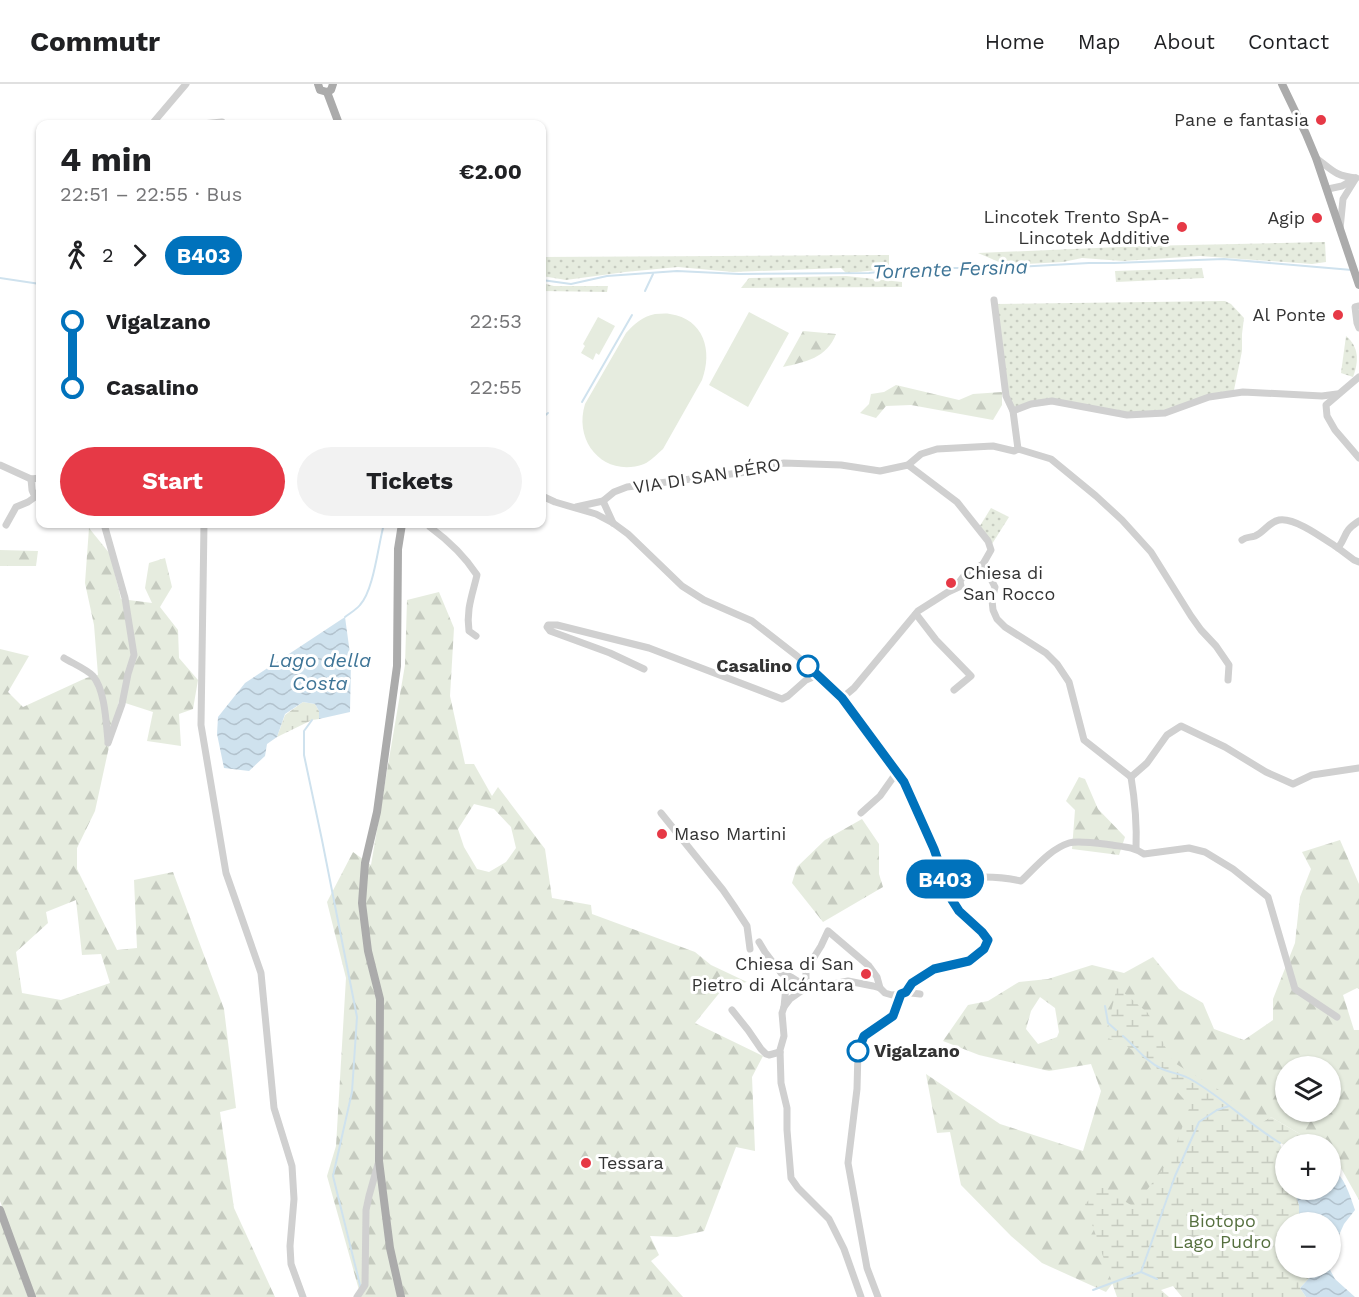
<!DOCTYPE html>
<html lang="en">
<head>
<meta charset="utf-8">
<style>
  body { margin:0; font-family:"Work Sans",sans-serif; background:#f2f2f2; color:#202124; height:100vh; display:flex; flex-direction:column; font-size:22px; white-space:nowrap }
  * { box-sizing:border-box; margin:0 }
  p { font-size:20px; color:#757577 }
  .icon { flex:none; width:33px; height:33px; fill:none; stroke:currentColor; stroke-width:2; stroke-linecap:round; stroke-linejoin:round }
  .map { position:relative; flex:1; overflow:hidden }
  .panel { position:absolute; left:36px; top:36px; width:510px; height:408px; display:flex; flex-direction:column; background:#fff; border-radius:12px; box-shadow:0 2px 4px #0004 }
  .panel>* { flex:none }
  .badge { padding:0 12px; border-radius:20px; font-size:21px; line-height:39px }
  .controls { position:absolute; left:1275px; top:972px; display:grid; gap:12px }
  .controls a { display:grid; place-items:center; width:66px; height:66px; border-radius:50%; background:#fff; box-shadow:0 2px 4px #0004; font-size:30px }
  .map>.badge { position:absolute; translate:-50% -50%; box-shadow:0 0 0 3px #fff }
  .legs { display:flex; align-items:center; gap:9px; height:66px; padding:0 24px; font-size:20px }
  .legs p { margin-inline-start:auto }
  .overview { display:flex; align-items:center; justify-content:space-between; height:102px; padding:0 24px }
  h1 { font-size:33px; font-weight:700; line-height:45px }
  .cta { display:flex; gap:12px; margin-top:auto; padding:12px 24px }
  .cta a { flex:1; height:69px; border-radius:36px; background:#e63946; color:#fff; font-size:24px; font-weight:700; line-height:69px; text-align:center }
  .cta a+a { background:#f2f2f2; color:#202124 }
  ul { padding:0 24px; list-style:none }
  li { display:flex; align-items:center; gap:21px; height:66px; font-size:22px }
  li i { display:grid; place-items:center; width:9px; height:100%; margin:0 8px; background:currentColor }
  li i::after { content:''; width:15px; height:15px; margin:-8px; border:4px solid; border-radius:50%; background:#fff }
  li p { margin-inline-start:auto }
  li:first-child i { background:linear-gradient(#0000 50%,currentColor 0) }
  li:last-child i { background:linear-gradient(currentColor 50%,#0000 0) }
  header { display:flex; align-items:center; gap:36px; box-sizing:border-box; height:84px; padding:0 30px; background:#fff; border-bottom:2px solid #e0e0e0 }
  header strong { font-size:28px }
  nav { display:flex; gap:33px; margin-inline-start:auto; font-size:21px }
  .map>svg:first-child { display:block }
  .green { fill:url(#green-dots) }
  .forest { fill:url(#forest-firs); fill-rule:evenodd }
  .wetland { fill:url(#wetland-marsh) }
  .pitch { fill:#e6ecdf }
  .water { fill:url(#water-waves) }
  .lines { fill:none; stroke-linecap:round; stroke-linejoin:round }
  .stream { stroke:#cfe2ee; stroke-width:2 }
  .minor { stroke:#d0d0d0; stroke-width:7 }
  .major { stroke:#ababab; stroke-width:8 }
  .line-1-casing { stroke:#fff; stroke-width:14 }
  .line-1 { stroke:#0072bc; stroke-width:9 }
  .poi-dot { fill:#e63946; stroke:#fff; stroke-width:2 }
  .stop-1-dot { fill:#fff; stroke:#0072bc; stroke-width:3 }
  .labels { text-anchor:middle; stroke-width:6; stroke-linejoin:round; paint-order:stroke }
  .poi-label { font-size:18px; fill:#333; stroke:#fff; text-anchor:end }
  .street-label { font-size:18px; fill:#333; stroke:#fff }
  .stop-label { font-size:18px; font-weight:bold; fill:#333; stroke:#fff; text-anchor:end }
  .park-label { font-size:18px; fill:#56703f; stroke:#fff }
  .water-label { font-size:20px; font-style:italic; fill:#3f7597; stroke:#fff }
</style>
</head>
<body>
<header>
<strong>Commutr</strong>
<nav><a>Home</a><a>Map</a><a>About</a><a>Contact</a></nav>
</header>
<div class="map">
<svg width="1359" height="1213" viewBox="0 0 1359 1213">
  <defs>
    <pattern id="green-dots" width="8" height="8" patternUnits="userSpaceOnUse" patternTransform="scale(1.5)"><rect width="8" height="8" fill="#e6ecdf"/><path d="M2 2h.1M6 6h.1" fill="none" stroke="#c6cbc0" stroke-width="1.8" stroke-linecap="round"/></pattern>
    <pattern id="forest-firs" width="22" height="20" patternUnits="userSpaceOnUse" patternTransform="scale(1.5)"><rect width="22" height="20" fill="#e6ecdf"/><path d="M5 1l3.5 6h-7zM16 11l3.5 6h-7z" fill="#c6cbc0"/></pattern>
    <pattern id="wetland-marsh" width="20" height="14" patternUnits="userSpaceOnUse" patternTransform="scale(1.5)"><rect width="20" height="14" fill="#e6ecdf"/><path d="M1 5h8M5 5V1M11 12h8M15 12V8" fill="none" stroke="#c6cbc0"/></pattern>
    <pattern id="water-waves" width="16" height="10" patternUnits="userSpaceOnUse" patternTransform="scale(1.5)"><rect width="16" height="10" fill="#cfe2ee"/><path d="M0 5q4-4 8 0t8 0" fill="none" stroke="#b2c2cd"/></pattern>
  </defs>
  <rect width="100%" height="100%" fill="#fff"/>
  <g class="green">
    <polygon points="1325,158 1326,178 1312,180 1200,172 1123,177 1082,174 1063,178 1006,181 978,169 1142,162"/>
    <polygon points="889,171 889,185 846,189 841,184 733,188 678,183 625,188 566,196 542,192 542,173"/>
    <polygon points="1202,184 1204,194 1116,198 1115,187"/>
    <polygon points="846,192 902,198 902,203 741,204 749,194"/>
    <polygon points="542,199 554,202 608,202 607,208 542,207"/>
    <polygon points="1225,217 1231,220 1244,234 1242,250 1242,267 1234,306 1165,328 1128,329 1063,318 1014,326 1007,312 996,220"/>
    <path d="M1346 252C1359 263 1359 277 1353 293L1341 289Z"/>
    <polygon points="991,424 1009,433 992,460 978,445"/>
  </g>
  <g class="forest">
    <path d="M803 247 836 250C827 274 805 278 783 283Z"/>
    <polygon points="896,301 959,316 973,310 1002,308 1002,321 993,336 911,321 886,322 876,334 860,329 869,320 871,310 884,308"/>
    <path d="M89 444 110 470 121 515 152 519 145 504 149 479 165 474 172 503 160 523 178 546 179 574 198 596 193 625 179 630 181 662 147 657 153 628 119 617 95 727 77 764V785L117 866 137 864 134 796 173 788 224 925 236 1024 220 1028 234 1124 275 1213H35L0 1117V565L29 572 8 608 23 623 86 594 98 591 94 541 85 499ZM76 816 82 871 101 870 110 899 61 916 22 909 16 868 48 839 46 828Z"/>
    <polygon points="0,466 38,467 36,482 0,482"/>
    <path d="M439 508 454 544 450 612 465 680H474L492 712 498 703 545 765 552 814 591 821 592 830 695 868 711 881 747 898 725 902 695 939 763 972 752 993 755 1067 736 1063 704 1147 677 1153 650 1152 659 1171 651 1177 683 1213H361L327 1092 336 1062 346 894 327 818 353 768 371 781 405 581 407 516ZM474 720 494 725 511 743 516 764 506 778 489 788 477 785 464 763 458 745Z"/>
    <polygon points="1079,693 1085,695 1098,725 1125,753 1119,771 1072,765 1075,726 1066,717"/>
    <polygon points="862,735 879,760 879,790 883,803 823,838 792,799 797,783 825,756"/>
    <path d="M1340 756 1359 800V905L1357 904 1343 911 1354 946H1359V1116L1333 1070 1331 1069 1330 1060H1317L1271 1033 1151 1148 1106 1208 1042 1179 1011 1152 961 1101 950 1048 937 1049 926 990 1000 1040 1083 1067 1101 1007 1091 980 1049 987 979 971 943 957 968 921 988 917 1019 898 1048 895 1092 881 1124 889 1153 873 1179 905 1203 919 1214 945 1244 956 1273 936V915L1295 859 1300 813 1311 785 1302 768ZM1040 913 1055 924 1059 948 1057 953 1038 960 1026 945 1031 927ZM1286 982H1330V1028H1286Z"/>
    <polygon points="0,1136 28,1213 0,1213"/>
  </g>
  <g class="wetland">
    <polygon points="303,618 315,620 319,627 319,635 312,636 277,653 285,631"/>
    <polygon points="1117,903 1148,929 1173,978 1219,1006 1260,1040 1271,1033 1317,1060 1285,1061 1280,1059 1285,1077 1286,1106 1294,1106 1299,1121 1299,1138 1286,1138 1286,1184 1311,1184 1313,1190 1300,1204 1306,1213 1182,1213 1173,1202 1161,1206 1169,1213 1117,1213 1085,1120 1102,1103 1134,1123 1171,1074 1190,1022 1155,983 1124,960 1105,953"/>
  </g>
  <g class="pitch">
    <polygon points="749,228 789,249 748,323 709,301"/>
    <path d="M655 230C660 230 665 229 670 230 704 235 713 267 702 296L663 365C657 370 651 377 644 380 605 394 573 359 585 320L626 249C635 239 642 233 655 230Z"/>
    <polygon points="598,233 615,242 599,271 596,269 593,276 581,269 585,262 583,260"/>
  </g>
  <g class="water">
    <polygon points="345,533 351,577 350,628 319,635 319,627 315,620 303,618 285,630 277,653 267,660 265,672 249,687 224,684 217,650 218,633 245,599"/>
    <path d="M1331 1083C1344 1092 1350 1111 1355 1126L1344 1140 1331 1169 1330 1138H1299V1121L1294 1106H1330Z"/>
    <polygon points="1311,1184 1329,1184 1335,1195 1355,1213 1306,1213 1300,1204 1313,1190"/>
  </g>
  <g class="lines">
    <g class="stream">
      <polyline points="0,194 40,200"/>
      <polyline points="542,196 571,200 607,192 677,187 739,190 869,189 917,184 996,184 1089,179 1114,179 1224,175 1352,186"/>
      <polyline points="645,207 653,190"/>
      <polyline points="582,318 632,231"/>
      <polyline points="542,334 548,329"/>
      <path d="M345 533C350 529 356 526 360 521 374 506 378 461 384 440"/>
      <polyline points="312,636 304,647 304,671 322,756 357,933 352,1008 333,1092 361,1205"/>
      <polyline points="1105,922 1108,939 1116,946"/>
      <path d="M1123 952C1136 963 1145 977 1162 985 1171 989 1183 990 1192 996 1223 1014 1249 1040 1280 1059"/>
      <polyline points="1141,1188 1175,1092 1199,1038 1217,1026 1229,1022"/>
      <polyline points="1093,1206 1141,1188 1157,1195"/>
    </g>
    <g class="minor">
      <polyline points="152,40 186,0"/>
      <polyline points="202,40 222,38"/>
      <path d="M1316 74C1332 86 1335 92 1356 94"/>
      <polyline points="1328,105 1342,102 1354,95"/>
      <polyline points="1340,145 1343,115 1356,94"/>
      <polyline points="994,216 1006,312 1013,327 1018,365"/>
      <polyline points="1359,222 1355,223 1357,239 1359,244"/>
      <polyline points="1359,293 1326,321 1327,332 1335,346 1359,374"/>
      <polyline points="1013,327 1031,320 1052,317 1127,331 1165,329 1209,313 1243,308 1322,312 1337,310"/>
      <polyline points="0,381 31,395 40,394"/>
      <polyline points="542,412 555,418 596,430 613,439 628,450 682,502 704,516 752,537 797,572 842,614 904,698 934,765 952,816 959,827 982,848 988,856 984,865 969,877 934,885 912,899 906,907 901,910 893,932 864,952 858,967 857,1005 848,1079 867,1184 878,1213"/>
      <polyline points="603,417 613,439"/>
      <polyline points="576,423 603,417 614,408 627,403 747,388 763,383 784,379 841,381 880,387 908,381 921,370 937,365 993,362 1014,367 1018,365 1051,375 1096,412 1122,436 1151,468 1191,532 1201,546 1216,562 1229,581 1228,596"/>
      <polyline points="104,440 125,514 134,571 128,590 122,620 108,659"/>
      <polyline points="204,440 201,641 226,789 261,889 274,1024 292,1082 294,1115 290,1162 291,1180 303,1213"/>
      <path d="M428 440 430 443C449 457 464 471 477 491 472 512 466 526 469 547L476 552"/>
      <polyline points="6,441 16,423 28,418 35,413 32,406 31,395"/>
      <path d="M1242 456C1247 452 1250 454 1255 452 1264 448 1269 438 1279 436 1295 433 1324 455 1338 464 1348 451 1342 448 1359 437"/>
      <polyline points="1338,464 1354,476 1359,478"/>
      <polyline points="983,480 995,503 992,516 993,526 997,535 1005,543 1046,569 1057,580 1069,598 1084,656 1131,693"/>
      <polyline points="916,530 936,556 971,592 954,606"/>
      <path d="M64 574C72 579 88 586 93 592 105 606 106 638 108 657"/>
      <polyline points="644,585 610,569 550,547 547,543 548,541 557,541 649,564 782,615 788,612 806,596 818,591"/>
      <polyline points="842,614 854,604 918,527 948,508 961,502 960,497 963,493 983,480 991,466 988,457 957,418 908,381"/>
      <polyline points="1131,693 1147,679 1167,651 1181,642 1225,663 1266,688 1293,700 1312,691 1359,684"/>
      <path d="M1131 693C1135 717 1137 740 1136 765"/>
      <polyline points="661,729 723,806 734,822 747,842 750,865"/>
      <polyline points="861,729 880,712 897,688"/>
      <path d="M945 795C971 793 995 791 1021 797 1035 784 1050 765 1069 759 1078 756 1103 760 1112 761 1125 763 1133 763 1144 770L1189 764 1205 768 1233 785 1268 813 1295 905 1337 933"/>
      <polyline points="759,858 765,868 781,889 791,893 802,900 823,902 848,897 873,902 880,904 885,909 892,911 901,910"/>
      <polyline points="787,892 784,923 782,929 784,952 780,966 781,999 787,1024 787,1046 791,1094 798,1104 829,1135 844,1165 861,1213"/>
      <polyline points="806,899 806,886 821,862 828,847 869,882 877,893 880,904"/>
      <polyline points="907,906 911,909 920,910"/>
      <polyline points="784,923 790,915 810,901"/>
      <polyline points="732,926 748,946 761,965 766,970 769,971 780,968"/>
      <polyline points="357,1213 365,1201 366,1126 369,1112 378,1080"/>
    </g>
    <g class="major">
      <polyline points="318,0 320,6 327,8"/>
      <polyline points="1282,0 1306,50 1316,74 1359,201"/>
      <polyline points="327,8 339,40"/>
      <polyline points="327,8 331,6 333,0"/>
      <polyline points="0,1126 32,1213"/>
      <polyline points="401,1213 390,1164 379,1077 380,915 368,867 362,819 365,779 377,728 397,582 398,465 402,440"/>
    </g>
  </g>
  <g class="lines">
    <defs>
      <polyline id="line-1" points="808,582 842,614 904,698 934,765 952,816 959,827 982,848 988,856 984,865 969,877 934,885 912,899 906,908 901,910 893,932 864,952 858,967"/>
    </defs>
    <use href="#line-1" class="line-1-casing"/>
    <use href="#line-1" class="line-1"/>
  </g>
  <g class="poi-dot">
    <circle cx="1321" cy="36" r="6"/>
    <circle cx="1317" cy="134" r="6"/>
    <circle cx="1182" cy="143" r="6"/>
    <circle cx="1338" cy="231" r="6"/>
    <circle cx="951" cy="499" r="6"/>
    <circle cx="662" cy="750" r="6"/>
    <circle cx="866" cy="890" r="6"/>
    <circle cx="586" cy="1079" r="6"/>
  </g>
  <g class="stop-1-dot">
    <circle cx="808" cy="582" r="10"/>
    <circle cx="858" cy="967" r="10"/>
  </g>
  <g class="labels">
    <g class="poi-label">
      <text x="1309" y="42">Pane e fantasia</text>
      <text x="1170" y="139">Lincotek Trento SpA-<tspan x="1170" dy="21">Lincotek Additive</tspan></text>
      <text x="1305" y="140">Agip</text>
      <text x="1326" y="237">Al Ponte</text>
      <text x="963" y="495" text-anchor="start">Chiesa di<tspan x="963" dy="21">San Rocco</tspan></text>
      <text x="674" y="756" text-anchor="start">Maso Martini</text>
      <text x="854" y="886">Chiesa di San<tspan x="854" dy="21">Pietro di Alcántara</tspan></text>
      <text x="598" y="1085" text-anchor="start">Tessara</text>
    </g>
    <g class="street-label">
      <text transform="translate(707 392) rotate(-9)" y="6">VIA DI SAN PÉRO</text>
    </g>
    <g class="stop-label">
      <text x="792" y="588">Casalino</text>
      <text x="874" y="973" text-anchor="start">Vigalzano</text>
    </g>
    <g class="park-label">
      <text x="1222" y="1143">Biotopo<tspan x="1222" dy="21">Lago Pudro</tspan></text>
    </g>
    <g class="water-label">
      <text transform="translate(950 185) rotate(-2)" y="7">Torrente Fersina</text>
      <text x="320" y="583">Lago della<tspan x="320" dy="23">Costa</tspan></text>
    </g>
  </g>
</svg>
<div class="controls">
<a><svg class="icon" aria-label="layers" viewBox="0 0 24 24"><path d="M12 4l9 5-9 5-9-5zM3 14l9 5 9-5"/></svg></a>
<a>+</a>
<a>−</a>
</div>
<b class="badge" style="left:945px;top:795px;background:#0072bc;color:#fff">B403</b>
<section class="panel">
<div class="overview"><div><h1>4 min</h1><p>22:51 – 22:55 · Bus</p></div><b>€2.00</b></div>
<div class="legs"><svg class="icon" aria-label="walk" viewBox="0 0 24 24"><circle cx="13" cy="4" r="2"/><path d="M13 8l-2 6 4 7M11 14l-3 7M7 12l3-4h3l4 4"/></svg>2<svg class="icon" aria-label="forward" viewBox="0 0 24 24"><path d="M9 5l7 7-7 7"/></svg><b class="badge" style="background:#0072bc;color:#fff">B403</b></div>
<ul>
<li><i style="color:#0072bc"></i><b>Vigalzano</b><p>22:53</p></li>
<li><i style="color:#0072bc"></i><b>Casalino</b><p>22:55</p></li>
</ul>
<div class="cta"><a>Start</a><a>Tickets</a></div>
</section>
</div>
</body>
</html>
